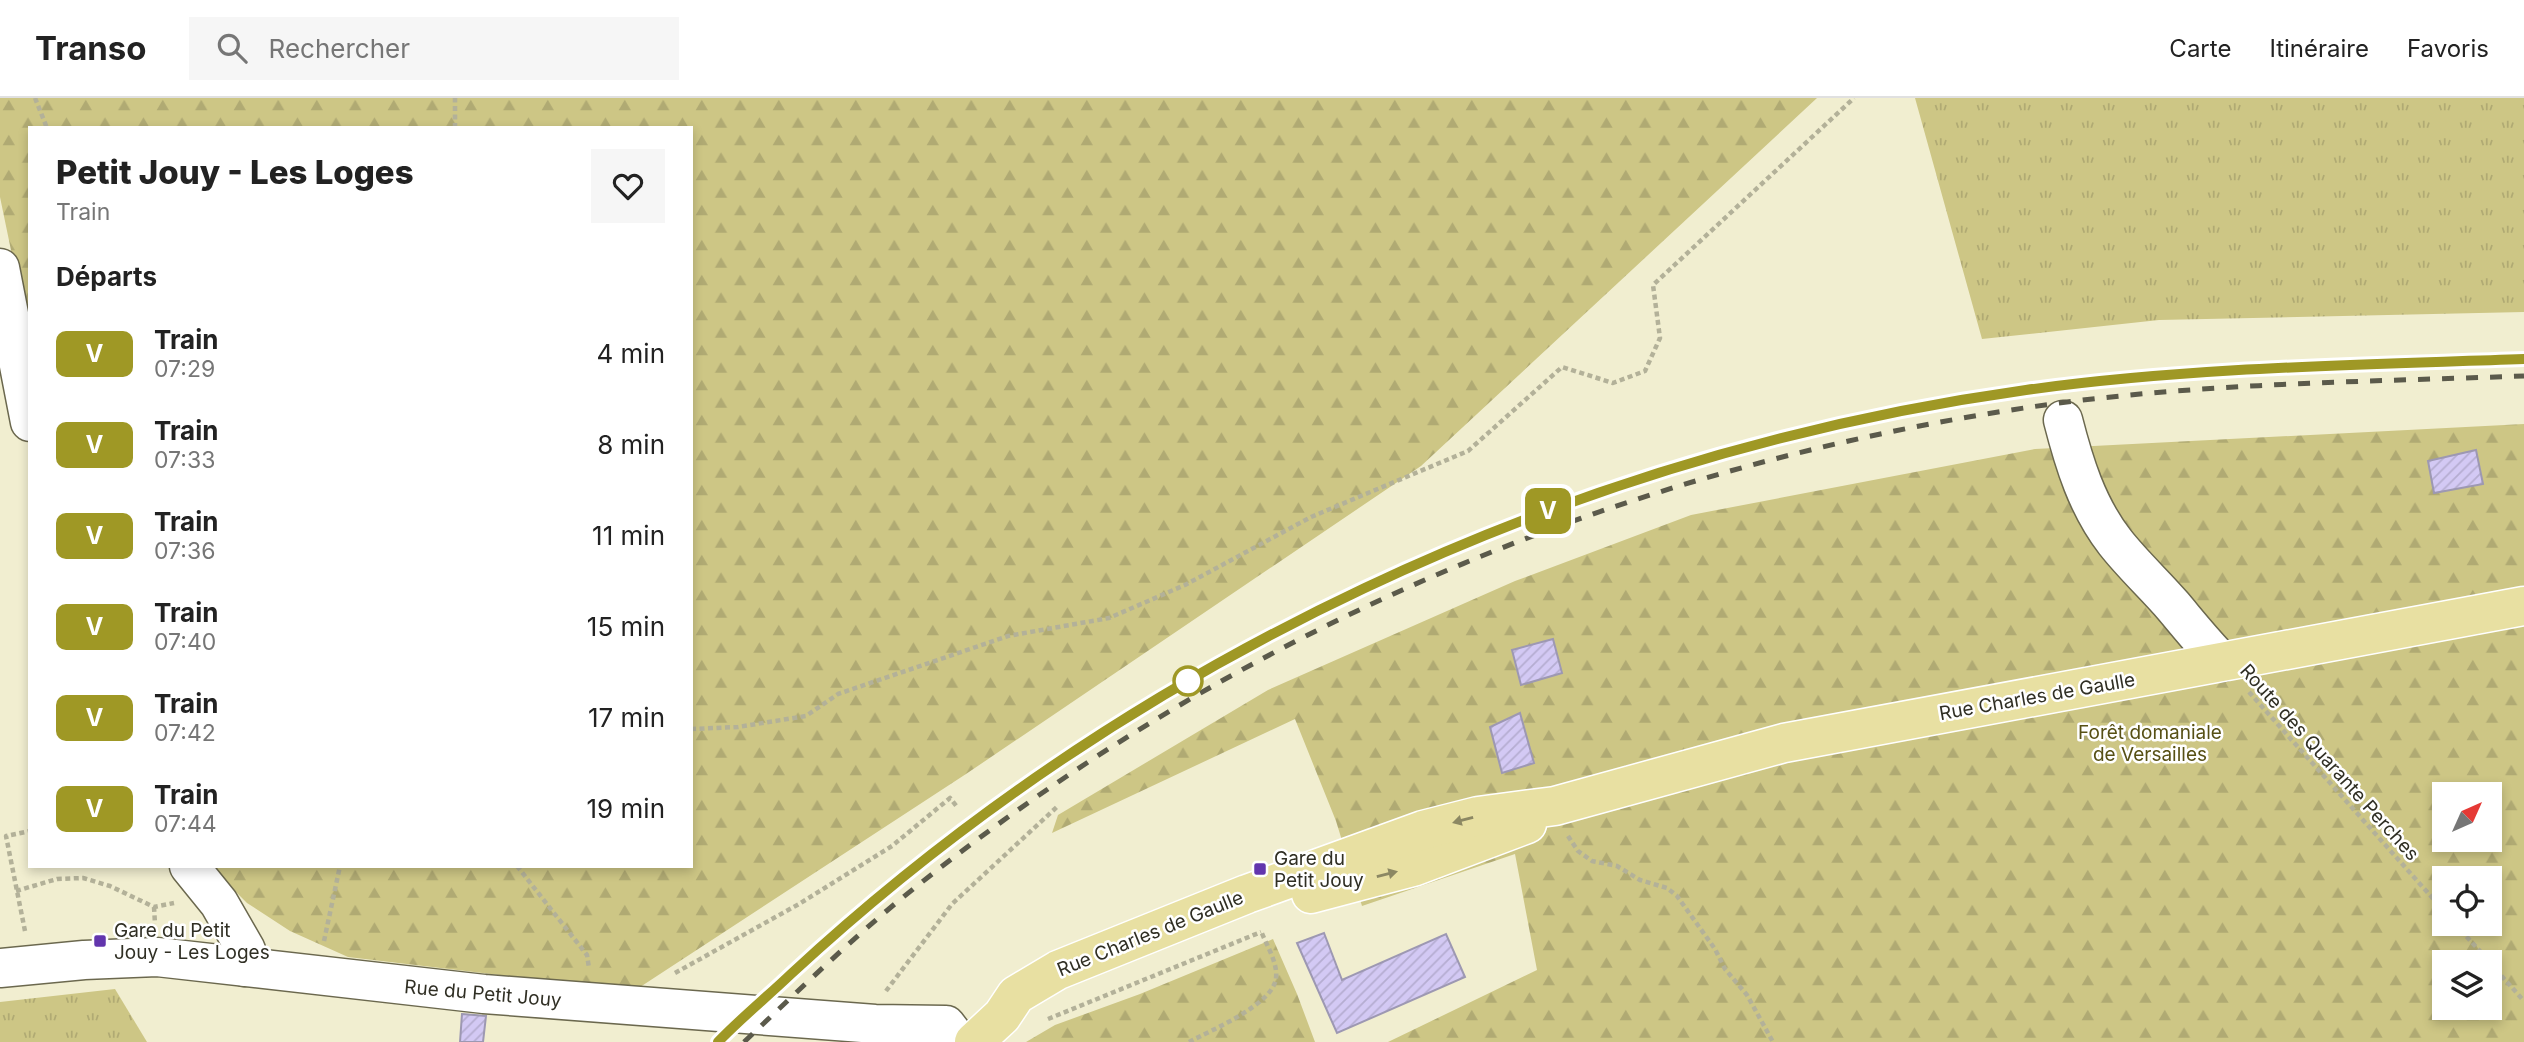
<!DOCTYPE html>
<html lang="fr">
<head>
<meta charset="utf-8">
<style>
  body { margin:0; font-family:Inter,sans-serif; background:#f6f6f6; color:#222; height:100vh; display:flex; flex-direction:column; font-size:26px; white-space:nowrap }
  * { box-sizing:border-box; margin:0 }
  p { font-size:23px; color:#767676 }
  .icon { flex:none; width:38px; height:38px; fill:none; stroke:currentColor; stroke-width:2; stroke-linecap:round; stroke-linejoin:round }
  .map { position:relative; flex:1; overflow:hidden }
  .panel { position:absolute; left:28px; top:28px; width:665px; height:742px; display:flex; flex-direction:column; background:#fff; border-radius:0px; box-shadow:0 4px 10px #0003 }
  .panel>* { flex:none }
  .badge { padding:0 14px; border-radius:10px; font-size:24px; line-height:46px }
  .needle { width:46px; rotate:45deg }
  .tools { position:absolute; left:2432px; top:684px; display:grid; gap:14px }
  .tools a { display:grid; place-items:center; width:70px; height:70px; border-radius:0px; background:#fff; box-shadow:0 4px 10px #0003; font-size:35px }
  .map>.badge { position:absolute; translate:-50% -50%; box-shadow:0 0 0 4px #fff }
  h2 { padding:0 28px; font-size:26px; line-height:63px }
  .round { display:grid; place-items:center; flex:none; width:74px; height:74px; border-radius:0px; background:#f6f6f6 }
  .overview { display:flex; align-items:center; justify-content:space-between; height:119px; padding:0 28px }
  h1 { font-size:33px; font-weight:800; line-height:52px }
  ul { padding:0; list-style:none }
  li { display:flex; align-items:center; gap:21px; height:91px; padding:0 28px }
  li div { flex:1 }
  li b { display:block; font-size:26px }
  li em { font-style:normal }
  li .badge { min-width:77px; font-weight:700; text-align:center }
  header { display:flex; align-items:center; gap:42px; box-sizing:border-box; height:98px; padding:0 35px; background:#fff; border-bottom:2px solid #e0e0e0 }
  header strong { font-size:33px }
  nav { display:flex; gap:38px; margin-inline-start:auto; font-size:24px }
  .search { width:490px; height:63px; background:#f6f6f6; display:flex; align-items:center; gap:18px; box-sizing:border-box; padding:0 24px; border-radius:0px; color:#767676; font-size:26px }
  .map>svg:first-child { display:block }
  .grass { fill:url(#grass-tufts) }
  .forest { fill:url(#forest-firs); fill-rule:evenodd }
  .building { fill:url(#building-hatch); stroke:#9d98b2; stroke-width:2 }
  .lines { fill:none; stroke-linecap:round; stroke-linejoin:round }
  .minor-casing { stroke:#6b684e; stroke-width:41 }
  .major-casing { stroke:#fff; stroke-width:41 }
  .path { stroke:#b3b199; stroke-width:4.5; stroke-dasharray:5 3.5; stroke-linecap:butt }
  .minor { stroke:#fff; stroke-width:38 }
  .major { stroke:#e8e0a2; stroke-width:38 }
  .rail { stroke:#5b5a4b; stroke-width:5; stroke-dasharray:12 12; stroke-linecap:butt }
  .oneway { fill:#8c8863 }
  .line-casing { stroke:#fff; stroke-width:16 }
  .line { stroke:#9f9825; stroke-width:10 }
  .stop-dot { fill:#fff; stroke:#9f9825; stroke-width:3.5 }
  .poi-dot { fill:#6235ad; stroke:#fff; stroke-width:2.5 }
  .labels { text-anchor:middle; stroke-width:5; stroke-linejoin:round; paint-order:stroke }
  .street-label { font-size:19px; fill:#302f24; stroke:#fff }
  .park-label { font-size:19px; fill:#575015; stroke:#fff }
  .poi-label { font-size:19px; fill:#302f24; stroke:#fff; text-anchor:start }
</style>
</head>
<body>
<header>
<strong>Transo</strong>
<div class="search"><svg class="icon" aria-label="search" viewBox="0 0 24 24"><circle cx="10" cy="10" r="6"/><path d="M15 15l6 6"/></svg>Rechercher</div>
<nav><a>Carte</a><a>Itinéraire</a><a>Favoris</a></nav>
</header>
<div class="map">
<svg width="2524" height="944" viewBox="0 0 2524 944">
  <defs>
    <pattern id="grass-tufts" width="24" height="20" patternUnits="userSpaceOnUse" patternTransform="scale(1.75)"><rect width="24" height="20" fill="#cdc685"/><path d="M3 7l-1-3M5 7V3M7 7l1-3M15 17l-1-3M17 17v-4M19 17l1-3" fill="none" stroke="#b0aa73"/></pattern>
    <pattern id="forest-firs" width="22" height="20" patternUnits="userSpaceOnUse" patternTransform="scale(1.75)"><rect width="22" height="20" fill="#cdc685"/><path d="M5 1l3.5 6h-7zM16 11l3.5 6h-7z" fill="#b0aa73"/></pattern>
    <pattern id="building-hatch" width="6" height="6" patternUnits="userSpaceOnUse" patternTransform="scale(1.75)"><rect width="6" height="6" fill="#d3c9f4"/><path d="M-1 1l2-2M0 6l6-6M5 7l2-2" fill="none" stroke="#b5add1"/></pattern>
  </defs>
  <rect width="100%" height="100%" fill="#f1eed0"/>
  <g class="grass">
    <polygon points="1915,0 2524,0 2524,214 2159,222 1982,241"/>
    <polygon points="115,891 147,944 0,944 0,904"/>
  </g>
  <g class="forest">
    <polygon points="0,0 1817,0 1421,368 966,676 634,893 348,859 290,833 247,805 210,768 691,768 691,30 30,30 30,244 0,99"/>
    <path d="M2524 326V944H1388L1537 872 1515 756 1362 808 1336 723 1295 621 1052 735 1058 717 1268 592 1515 483 1691 417 2035 351ZM2445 696H2490V742H2445ZM2445 780H2490V826H2445ZM2445 864H2490V910H2445Z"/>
    <polygon points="1273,841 1297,896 1315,944 1026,944 1055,927 1140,896"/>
  </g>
  <g class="building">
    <polygon points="2476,352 2483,386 2434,395 2428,363"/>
    <polygon points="1553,541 1562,575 1521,587 1512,552"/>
    <polygon points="1520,615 1534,665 1502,675 1490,629"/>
    <polygon points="1324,835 1342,882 1446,836 1465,879 1337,935 1297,845"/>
    <polygon points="462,916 486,918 483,944 460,944"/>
  </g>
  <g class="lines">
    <defs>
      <g id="minor">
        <polyline points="0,170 30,324"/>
        <path d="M2063 322C2074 365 2087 408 2115 444 2133 467 2154 486 2173 508 2189 527 2204 546 2222 564"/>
        <polyline points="189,768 219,805 246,852 245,869"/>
        <polyline points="0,870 84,862 157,859 484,896 875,926 946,927 959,944"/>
      </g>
      <g id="major">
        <polyline points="1311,796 1413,769 1527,726"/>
        <polyline points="974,944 1002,918 1016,897 1058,872 1247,796 1423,732 1478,718 1555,708 1784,645 2524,508"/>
      </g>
    </defs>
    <use href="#minor" class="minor-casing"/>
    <use href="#major" class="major-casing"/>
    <g class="path">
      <polyline points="35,0 47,30"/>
      <polyline points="455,30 455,0"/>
      <polyline points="2249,594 2445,814"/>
      <polyline points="691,631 738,629 806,618 838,596 1008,538 1109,520 1185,487 1311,419 1468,353 1562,269 1613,285 1645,273 1660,240 1653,187 1854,0"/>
      <polyline points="1568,738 1578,753 1592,763 1617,768 1640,782 1667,790 1677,798 1715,851 1725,871 1747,897 1773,944"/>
      <polyline points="517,768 587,857 589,870"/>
      <polyline points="16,793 57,781 83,780 110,788 154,809 174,805"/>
      <polyline points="154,809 155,826"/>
      <polyline points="2455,826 2490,864"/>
      <polyline points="25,833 6,738 30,733"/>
      <polyline points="324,843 340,768"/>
      <polyline points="2490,865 2524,903"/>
      <polyline points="675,875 799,806 892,748 950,700 958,710"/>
      <polyline points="886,893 952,806 1059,707"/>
      <polyline points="1048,921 1261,834"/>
      <path d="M1189 944C1211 932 1273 907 1276 880 1278 865 1266 846 1261 833"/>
    </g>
    <use href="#minor" class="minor"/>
    <use href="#major" class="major"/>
    <g class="rail">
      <path d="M718 944C741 920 767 899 791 876 1130 562 1569 355 2026 292 2191 269 2358 267 2524 261"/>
      <path d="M744 944C794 897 843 849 896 805 1221 539 1611 372 2024 310 2189 285 2358 284 2524 278"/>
    </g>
  </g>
  <defs><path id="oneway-solid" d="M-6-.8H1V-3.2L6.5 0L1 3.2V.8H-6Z" transform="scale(1.75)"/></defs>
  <g class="oneway">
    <use href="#oneway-solid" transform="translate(1463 722) rotate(165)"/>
    <use href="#oneway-solid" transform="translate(1387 776) rotate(-14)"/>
  </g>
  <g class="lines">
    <defs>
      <path id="line" d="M718 944C741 920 767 899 791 876 1130 562 1569 356 2026 292 2191 269 2358 267 2524 261"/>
    </defs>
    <use href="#line" class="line-casing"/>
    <use href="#line" class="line"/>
  </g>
  <circle class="stop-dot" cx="1188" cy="583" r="14"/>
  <g class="poi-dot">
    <rect x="1253" y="764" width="14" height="14" rx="3.5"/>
    <rect x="93" y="836" width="14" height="14" rx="3.5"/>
  </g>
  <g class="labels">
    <g class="street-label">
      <text transform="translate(2037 598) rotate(-10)" y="7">Rue Charles de Gaulle</text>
      <text transform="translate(2330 664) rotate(48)" y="7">Route des Quarante Perches</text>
      <text transform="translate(1150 835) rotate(-22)" y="7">Rue Charles de Gaulle</text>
      <text transform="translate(483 895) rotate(5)" y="7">Rue du Petit Jouy</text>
    </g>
    <g class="park-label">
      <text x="2150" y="641">Forêt domaniale<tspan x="2150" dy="22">de Versailles</tspan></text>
    </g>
    <g class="poi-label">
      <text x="1274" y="767">Gare du<tspan x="1274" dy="22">Petit Jouy</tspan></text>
      <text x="114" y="839">Gare du Petit<tspan x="114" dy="22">Jouy - Les Loges</tspan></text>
    </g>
  </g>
</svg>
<div class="tools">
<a><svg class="needle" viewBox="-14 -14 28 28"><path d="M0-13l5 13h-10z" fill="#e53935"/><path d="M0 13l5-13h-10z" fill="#767676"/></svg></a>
<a><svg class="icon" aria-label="locate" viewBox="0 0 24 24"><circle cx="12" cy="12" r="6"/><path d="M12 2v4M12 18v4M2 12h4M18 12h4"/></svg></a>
<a><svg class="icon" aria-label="layers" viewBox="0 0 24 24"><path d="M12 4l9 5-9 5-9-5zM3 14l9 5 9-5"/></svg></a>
</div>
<b class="badge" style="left:1548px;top:413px;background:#9f9825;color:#fff">V</b>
<section class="panel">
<div class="overview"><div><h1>Petit Jouy - Les Loges</h1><p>Train</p></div><a class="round"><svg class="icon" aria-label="heart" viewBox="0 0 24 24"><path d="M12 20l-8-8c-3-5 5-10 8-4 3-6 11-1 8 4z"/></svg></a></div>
<h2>Départs</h2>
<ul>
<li><span class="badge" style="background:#9f9825;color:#fff">V</span><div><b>Train</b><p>07:29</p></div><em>4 min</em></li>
<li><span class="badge" style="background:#9f9825;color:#fff">V</span><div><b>Train</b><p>07:33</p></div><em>8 min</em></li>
<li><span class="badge" style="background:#9f9825;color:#fff">V</span><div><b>Train</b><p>07:36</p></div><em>11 min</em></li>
<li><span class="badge" style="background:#9f9825;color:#fff">V</span><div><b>Train</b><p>07:40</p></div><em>15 min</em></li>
<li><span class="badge" style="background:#9f9825;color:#fff">V</span><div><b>Train</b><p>07:42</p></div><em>17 min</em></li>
<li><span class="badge" style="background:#9f9825;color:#fff">V</span><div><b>Train</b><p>07:44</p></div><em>19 min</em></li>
</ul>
</section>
</div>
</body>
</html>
